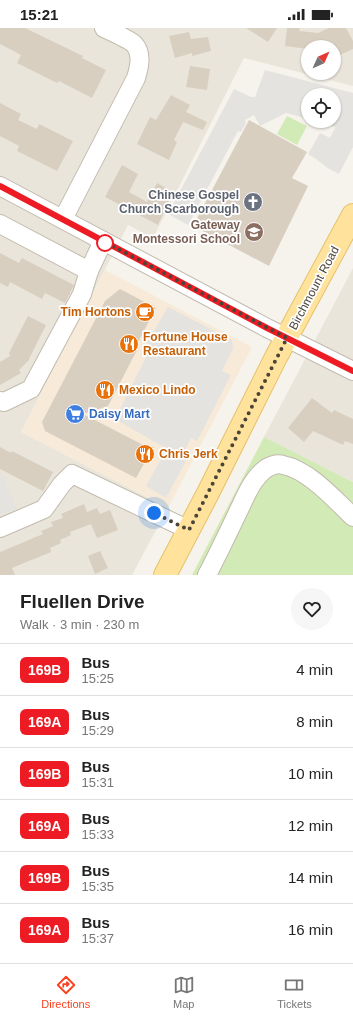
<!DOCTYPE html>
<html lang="en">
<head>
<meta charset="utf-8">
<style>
  body { margin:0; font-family:Arial,sans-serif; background:#f6f6f6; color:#222; height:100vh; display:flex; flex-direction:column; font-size:15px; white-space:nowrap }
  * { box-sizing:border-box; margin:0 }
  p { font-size:13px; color:#767676 }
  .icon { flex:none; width:22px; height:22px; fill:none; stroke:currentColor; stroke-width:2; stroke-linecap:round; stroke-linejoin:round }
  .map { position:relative; height:547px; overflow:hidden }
  .details { display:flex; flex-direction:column; background:#fff; flex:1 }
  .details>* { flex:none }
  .badge { padding:0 8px; border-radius:6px; font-size:14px; line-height:26px }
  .needle { width:26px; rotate:45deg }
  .fabs { position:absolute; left:301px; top:12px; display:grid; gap:8px }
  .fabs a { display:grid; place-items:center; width:40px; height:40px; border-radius:50%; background:#fff; box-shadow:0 1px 3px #0004; font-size:20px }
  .you { position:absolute; width:20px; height:20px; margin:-10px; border:3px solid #fff; border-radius:50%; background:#1a73e8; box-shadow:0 0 0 6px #1a73e833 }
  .map>.badge { position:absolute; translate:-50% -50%; box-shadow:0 0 0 2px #fff }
  .round { display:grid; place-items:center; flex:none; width:42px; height:42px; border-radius:21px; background:#f6f6f6 }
  .headline { display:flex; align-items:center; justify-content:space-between; height:68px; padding:0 20px }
  h1 { font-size:19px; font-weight:800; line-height:30px }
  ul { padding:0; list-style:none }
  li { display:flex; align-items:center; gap:12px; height:52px; padding:0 20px; border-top:1px solid #e0e0e0 }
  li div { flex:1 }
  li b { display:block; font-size:15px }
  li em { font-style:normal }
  li .badge { min-width:44px; font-weight:700; text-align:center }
  .status { display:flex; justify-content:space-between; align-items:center; height:28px; padding:0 20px; background:#fff; direction:ltr }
  .status svg { height:11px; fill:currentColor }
  .tab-bar { display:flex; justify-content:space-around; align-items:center; height:56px; border-top:1px solid #e0e0e0; background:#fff; font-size:11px; color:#767676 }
  .tab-bar a { display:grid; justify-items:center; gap:2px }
  .tab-bar .active { color:#fc3f1d }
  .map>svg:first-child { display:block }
  .residential { fill:#eae5da; fill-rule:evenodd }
  .commercial { fill:#f7ead8 }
  .green { fill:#d2eab5 }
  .parking { fill:#e5e3e0 }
  .building { fill:#d8cfc1 }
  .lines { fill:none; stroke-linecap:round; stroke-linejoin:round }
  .minor-casing { stroke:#c2bbae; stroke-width:20 }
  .major-casing { stroke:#e6c16a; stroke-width:24 }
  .minor { stroke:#fff; stroke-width:18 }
  .major { stroke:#ffe39c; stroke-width:22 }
  .line-casing { stroke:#fff; stroke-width:9 }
  .line { stroke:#ed1c24; stroke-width:6 }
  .walk { stroke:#4b4439; stroke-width:4; stroke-dasharray:0 7.2 }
  .stop-dot { fill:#fff; stroke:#ed1c24; stroke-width:2 }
  .labels { text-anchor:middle; stroke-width:3.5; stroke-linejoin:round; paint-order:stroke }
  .worship-label { font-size:12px; font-weight:bold; fill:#5b616d; stroke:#fff; text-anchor:end }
  .education-label { font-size:12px; font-weight:bold; fill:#785e54; stroke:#fff; text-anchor:end }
  .street-label { font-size:12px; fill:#4b4439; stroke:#fff }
  .food-label { font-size:12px; font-weight:bold; fill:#c56008; stroke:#fff; text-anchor:start }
  .shop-label { font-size:12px; font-weight:bold; fill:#366cbe; stroke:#fff; text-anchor:start }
</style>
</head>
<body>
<div class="status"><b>15:21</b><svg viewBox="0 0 49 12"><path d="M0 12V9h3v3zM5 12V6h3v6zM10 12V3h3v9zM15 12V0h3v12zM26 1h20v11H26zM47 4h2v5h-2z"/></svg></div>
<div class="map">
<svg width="353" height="547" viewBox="0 0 353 547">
  <rect width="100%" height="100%" fill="#f6f3ec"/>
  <g class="residential">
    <path d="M0 0H353V58L244 30 153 210 128 197 21 404 168 480 132 547H0ZM308 19H334V45H308Z"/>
    <polygon points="353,240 353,454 264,409"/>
  </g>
  <polygon class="commercial" points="105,242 252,319 168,480 21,404"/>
  <g class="green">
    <polygon points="287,88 307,98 297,117 277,106"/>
    <polygon points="264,409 353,454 353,547 192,547"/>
  </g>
  <g class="parking">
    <polygon points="265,42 353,65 353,119 339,146 329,141 316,131 308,126 320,105 330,110 335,100 335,99 314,93 334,93 334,67 308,67 308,91 286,85 260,98 254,87 245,92 246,95 241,104 238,103 188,197 168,186 234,61 251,69 255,69"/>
    <polygon points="168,279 232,312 233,320 222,343 231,347 197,413 191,410 181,430 186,433 166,470 146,458 167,421 115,391 149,323 144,320"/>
    <polygon points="1,444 17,481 0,487 0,445"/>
  </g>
  <g class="building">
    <polygon points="0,0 25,0 83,28 82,30 106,42 92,70 59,53 57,55 17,35 21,27 0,16"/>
    <polygon points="246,0 277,0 268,14"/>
    <polygon points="287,0 300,0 299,3 318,5 329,0 346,0 353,13 353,21 340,27 338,22 334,25 334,19 308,19 308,21 285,18"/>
    <polygon points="189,4 191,11 208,9 211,23 192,28 192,25 175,30 169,8"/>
    <polygon points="190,38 210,41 207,62 186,59"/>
    <polygon points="171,67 190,77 186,84 207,94 203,102 183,94 174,112 177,114 169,132 137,116 150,89 156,92"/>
    <polygon points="0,75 21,86 18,92 37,101 39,96 73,113 57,143 17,123 19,118 0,108"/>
    <polygon points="249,92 307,124 292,150 308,158 269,238 193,198"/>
    <polygon points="122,137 138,146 129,164 147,174 157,155 173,164 158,197 105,169"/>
    <polygon points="0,225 19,235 22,230 74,257 65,275 45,265 42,271 10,254 8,259 0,255"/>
    <polygon points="120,261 156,280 136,318 138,320 108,378 83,386 155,423 148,435 145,434 136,450 45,403 42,394 105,273"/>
    <polygon points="28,288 46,297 29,331 29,332 19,342 21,345 0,357 0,334 10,328 9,325"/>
    <polygon points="312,370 332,385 334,382 353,391 353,416 345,413 343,417 313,403 304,414 288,400"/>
    <polygon points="0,419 11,425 12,423 53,444 43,463 0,441"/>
    <polygon points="84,476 87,484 97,480 100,486 110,482 118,502 97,510 91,496 70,504 71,507 60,512 61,515 50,520 51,524 12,540 15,547 0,547 0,524 43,506 41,503 53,498 51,494 63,490 61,486"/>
    <polygon points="100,523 108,540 95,546 88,528"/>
  </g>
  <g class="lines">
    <defs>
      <g id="minor">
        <polyline points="0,158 267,300 353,343"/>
        <path d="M63 191 136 50C139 40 143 26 134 16 130 12 110 3 104 0"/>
        <polyline points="0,196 89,243 103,213"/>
        <polyline points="0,373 4,374 31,361 82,266 89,243"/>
        <polyline points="0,500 44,481 62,456 72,446 189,502"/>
        <path d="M207 547C218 526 228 505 238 484 245 470 251 453 263 443 268 438 277 435 283 437 309 442 335 472 353 489"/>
      </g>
      <polyline id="major" points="165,547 208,465 276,329 353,187"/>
    </defs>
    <use href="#minor" class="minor-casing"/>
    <use href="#major" class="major-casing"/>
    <use href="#minor" class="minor"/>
    <use href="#major" class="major"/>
  </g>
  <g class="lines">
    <defs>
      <polyline id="line" points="0,158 267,300 353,343"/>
    </defs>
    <use href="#line" class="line-casing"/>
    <use href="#line" class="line"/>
    <polyline class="walk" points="105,215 103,213 287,310 189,502 154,485"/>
  </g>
  <defs>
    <symbol id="church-disc" viewBox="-11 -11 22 22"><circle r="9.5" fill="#6b7280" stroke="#fff"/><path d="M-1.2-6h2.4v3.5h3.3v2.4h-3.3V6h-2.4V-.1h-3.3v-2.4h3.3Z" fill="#fff"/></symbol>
    <symbol id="school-disc" viewBox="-11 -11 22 22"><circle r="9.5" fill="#8d6e63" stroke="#fff"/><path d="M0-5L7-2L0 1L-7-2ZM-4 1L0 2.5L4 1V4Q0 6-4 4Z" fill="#fff"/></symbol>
    <symbol id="cafe-disc" viewBox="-11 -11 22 22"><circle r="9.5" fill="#e8710a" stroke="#fff"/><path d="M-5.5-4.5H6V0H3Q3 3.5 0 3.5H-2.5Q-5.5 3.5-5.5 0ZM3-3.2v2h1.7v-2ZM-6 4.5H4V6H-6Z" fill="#fff"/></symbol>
    <symbol id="restaurant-disc" viewBox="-11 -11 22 22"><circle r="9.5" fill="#e8710a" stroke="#fff"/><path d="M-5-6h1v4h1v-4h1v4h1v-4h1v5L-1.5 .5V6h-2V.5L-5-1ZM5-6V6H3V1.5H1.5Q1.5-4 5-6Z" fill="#fff"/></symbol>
    <symbol id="supermarket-disc" viewBox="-11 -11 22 22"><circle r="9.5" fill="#3f7fe0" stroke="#fff"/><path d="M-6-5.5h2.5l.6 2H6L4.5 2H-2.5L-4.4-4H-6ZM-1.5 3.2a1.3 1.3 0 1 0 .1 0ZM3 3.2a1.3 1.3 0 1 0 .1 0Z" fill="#fff"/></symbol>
  </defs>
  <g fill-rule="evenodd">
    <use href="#church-disc" x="242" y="163" width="22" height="22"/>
    <use href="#school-disc" x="243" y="193" width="22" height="22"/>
    <use href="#cafe-disc" x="134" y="273" width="22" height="22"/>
    <use href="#restaurant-disc" x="118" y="305" width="22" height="22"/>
    <use href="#restaurant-disc" x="94" y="351" width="22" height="22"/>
    <use href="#supermarket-disc" x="64" y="375" width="22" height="22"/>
    <use href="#restaurant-disc" x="134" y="415" width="22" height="22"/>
  </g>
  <circle class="stop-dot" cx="105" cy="215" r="8"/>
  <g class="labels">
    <g class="worship-label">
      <text x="239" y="171">Chinese Gospel<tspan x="239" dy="14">Church Scarborough</tspan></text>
    </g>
    <g class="education-label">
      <text x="240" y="201">Gateway<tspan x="240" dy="14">Montessori School</tspan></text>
    </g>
    <g class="street-label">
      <text transform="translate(314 260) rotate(-62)" y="4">Birchmount Road</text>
    </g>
    <g class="food-label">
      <text x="131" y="288" text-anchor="end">Tim Hortons</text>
      <text x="143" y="313">Fortune House<tspan x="143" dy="14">Restaurant</tspan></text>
      <text x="119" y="366">Mexico Lindo</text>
      <text x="159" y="430">Chris Jerk</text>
    </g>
    <g class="shop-label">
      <text x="89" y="390">Daisy Mart</text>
    </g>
  </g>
</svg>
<div class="fabs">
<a><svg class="needle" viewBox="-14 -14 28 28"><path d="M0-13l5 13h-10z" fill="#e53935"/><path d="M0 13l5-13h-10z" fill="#767676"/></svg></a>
<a><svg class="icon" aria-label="locate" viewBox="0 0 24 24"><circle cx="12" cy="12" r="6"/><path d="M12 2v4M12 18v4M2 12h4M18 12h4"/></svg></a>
</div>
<div class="you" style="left:154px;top:485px"></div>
</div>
<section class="details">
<div class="headline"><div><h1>Fluellen Drive</h1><p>Walk · 3 min · 230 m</p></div><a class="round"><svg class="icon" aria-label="heart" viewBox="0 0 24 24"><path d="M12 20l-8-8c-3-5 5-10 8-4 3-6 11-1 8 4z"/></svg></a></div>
<ul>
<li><span class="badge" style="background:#ed1c24;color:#fff">169B</span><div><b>Bus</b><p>15:25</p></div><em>4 min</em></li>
<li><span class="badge" style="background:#ed1c24;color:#fff">169A</span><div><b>Bus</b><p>15:29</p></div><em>8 min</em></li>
<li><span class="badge" style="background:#ed1c24;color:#fff">169B</span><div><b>Bus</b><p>15:31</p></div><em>10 min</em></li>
<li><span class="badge" style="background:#ed1c24;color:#fff">169A</span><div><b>Bus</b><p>15:33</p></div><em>12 min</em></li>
<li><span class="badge" style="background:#ed1c24;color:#fff">169B</span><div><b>Bus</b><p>15:35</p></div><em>14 min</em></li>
<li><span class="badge" style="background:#ed1c24;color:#fff">169A</span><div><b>Bus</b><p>15:37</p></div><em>16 min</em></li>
</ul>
</section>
<nav class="tab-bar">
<a class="active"><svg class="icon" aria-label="directions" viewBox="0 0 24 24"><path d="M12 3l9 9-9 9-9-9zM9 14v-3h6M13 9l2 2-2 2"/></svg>Directions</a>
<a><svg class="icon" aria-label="map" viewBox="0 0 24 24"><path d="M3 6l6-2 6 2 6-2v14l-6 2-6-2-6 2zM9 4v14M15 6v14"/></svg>Map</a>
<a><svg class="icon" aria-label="tickets" viewBox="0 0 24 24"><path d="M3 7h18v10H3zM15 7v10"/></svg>Tickets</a>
</nav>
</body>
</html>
